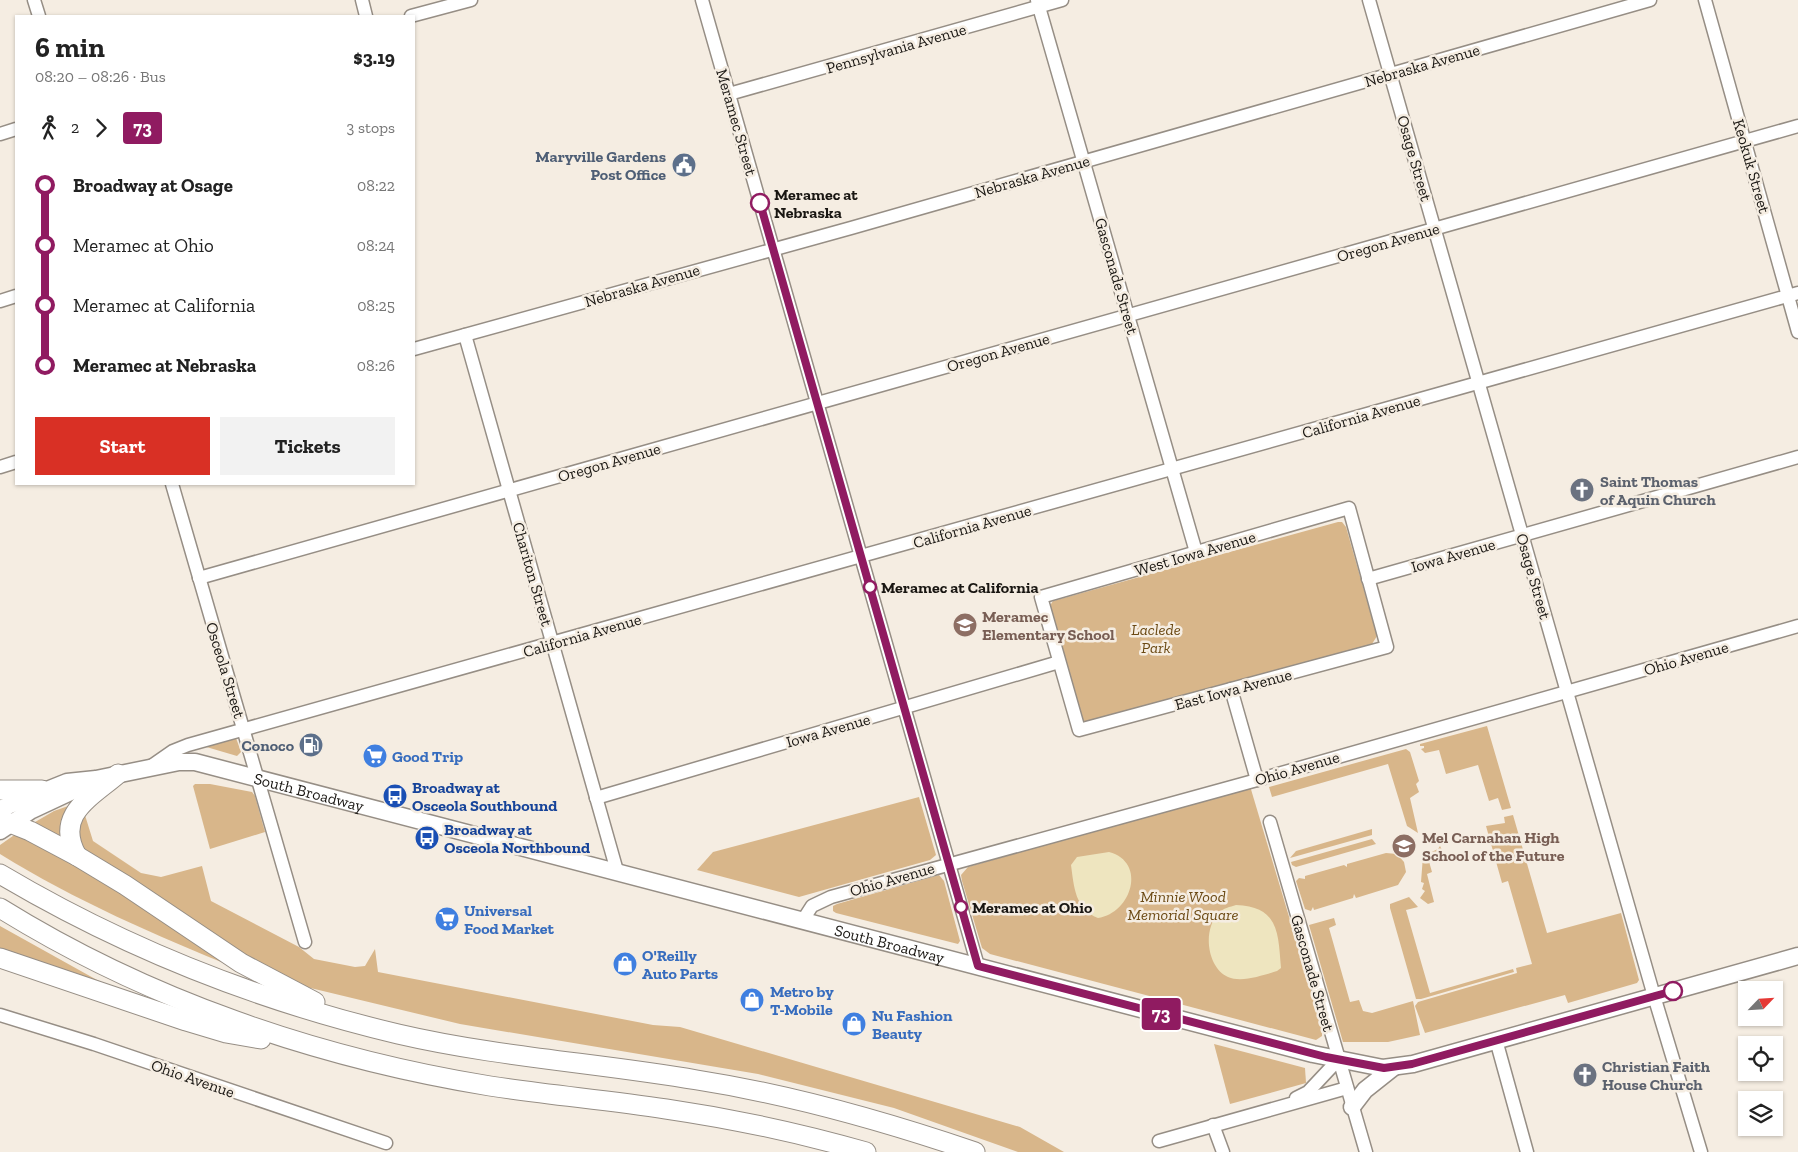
<!DOCTYPE html>
<html lang="en">
<head>
<meta charset="utf-8">
<style>
  body { margin:0; font-family:"Zilla Slab",serif; background:#f2f2f2; color:#222; height:100vh; display:flex; flex-direction:column; font-size:19px; white-space:nowrap }
  * { box-sizing:border-box; margin:0 }
  p { font-size:16px; color:#767676 }
  .icon { flex:none; width:28px; height:28px; fill:none; stroke:currentColor; stroke-width:2; stroke-linecap:round; stroke-linejoin:round }
  .map { position:relative; flex:1; overflow:hidden }
  .sheet { position:absolute; left:15px; top:15px; width:400px; height:470px; display:flex; flex-direction:column; background:#fff; border-radius:0px; box-shadow:0 1px 4px #0004 }
  .sheet>* { flex:none }
  .badge { padding:0 10px; border-radius:4px; font-size:18px; line-height:32px }
  .needle { width:32px; rotate:65deg }
  .fabs { position:absolute; left:1738px; top:981px; display:grid; gap:10px }
  .fabs a { display:grid; place-items:center; width:45px; height:45px; border-radius:0px; background:#fff; box-shadow:0 1px 4px #0004; font-size:25px }
  .map>.badge { position:absolute; translate:-50% -50%; box-shadow:0 0 0 2px #fff }
  .legs { display:flex; align-items:center; gap:8px; height:55px; padding:0 20px; font-size:16px }
  .legs p { margin-inline-start:auto }
  .summary { display:flex; align-items:center; justify-content:space-between; height:85px; padding:0 20px }
  h1 { font-size:28px; font-weight:700; line-height:38px }
  .button { display:flex; gap:10px; margin-top:auto; padding:10px 20px }
  .button a { flex:1; height:58px; border-radius:0px; background:#d93025; color:#fff; font-size:20px; font-weight:700; line-height:58px; text-align:center }
  .button a+a { background:#f2f2f2; color:#222 }
  ul { padding:0 20px; list-style:none }
  li { display:flex; align-items:center; gap:18px; height:60px; font-size:19px }
  li i { display:grid; place-items:center; width:8px; height:100%; margin:0 6px; background:currentColor }
  li i::after { content:''; width:12px; height:12px; margin:-6px; border:4px solid; border-radius:50%; background:#fff }
  li p { margin-inline-start:auto }
  li:first-child i { background:linear-gradient(#0000 50%,currentColor 0) }
  li:last-child i { background:linear-gradient(currentColor 50%,#0000 0) }
  .map>svg:first-child { display:block }
  .green { fill:#d8b68a }
  .sand { fill:#eee5bf }
  .lines { fill:none; stroke-linecap:round; stroke-linejoin:round }
  .minor-casing { stroke:#968e85; stroke-width:15 }
  .major-casing { stroke:#968e85; stroke-width:19 }
  .highway-casing { stroke:#968e85; stroke-width:21 }
  .minor { stroke:#fff; stroke-width:12 }
  .major { stroke:#fff; stroke-width:16 }
  .highway { stroke:#fff; stroke-width:19 }
  .line-1-casing { stroke:#fff; stroke-width:11 }
  .line-1 { stroke:#901b61; stroke-width:8 }
  .stop-1-dot { fill:#fff; stroke:#901b61; stroke-width:2.5 }
  .labels { text-anchor:middle; stroke-width:5; stroke-linejoin:round; paint-order:stroke }
  .street-label { font-size:16px; fill:#191612; stroke:#f5ede2 }
  .service-label { font-size:16px; font-weight:bold; fill:#4e5e75; stroke:#f5ede2; text-anchor:end }
  .stop-label { font-size:16px; font-weight:bold; fill:#191612; stroke:#f5ede2; text-anchor:start }
  .worship-label { font-size:16px; font-weight:bold; fill:#5b616d; stroke:#f5ede2; text-anchor:start }
  .education-label { font-size:16px; font-weight:bold; fill:#785e54; stroke:#f5ede2; text-anchor:start }
  .park-label { font-size:16px; font-style:italic; fill:#6b4913; stroke:#f5ede2 }
  .shop-label { font-size:16px; font-weight:bold; fill:#366cbe; stroke:#f5ede2; text-anchor:start }
  .transit-label { font-size:16px; font-weight:bold; fill:#164399; stroke:#f5ede2; text-anchor:start }
</style>
</head>
<body>
<div class="map">
<svg width="1798" height="1152" viewBox="0 0 1798 1152">
  <rect width="100%" height="100%" fill="#f5ede2"/>
  <g class="green">
    <polygon points="1338,522 1342,522 1346,527 1377,636 1372,644 1089,724 1080,720 1049,607 1053,601"/>
    <polygon points="1487,726 1511,808 1502,810 1498,798 1489,801 1478,765 1446,774 1439,750 1425,753 1421,749 1424,748 1424,746 1420,746 1420,744"/>
    <polygon points="236,738 241,752 237,756 203,746"/>
    <polygon points="1406,749 1410,752 1419,781 1416,784 1419,792 1410,798 1418,833 1407,826 1388,764 1272,797 1269,787"/>
    <polygon points="195,784 210,784 252,792 255,796 265,832 210,849 193,786"/>
    <polygon points="1250,786 1322,1027 1322,1036 1316,1040 990,954 982,948 962,881 961,875 968,867"/>
    <polygon points="919,797 936,855 930,860 799,897 697,870 713,852"/>
    <polygon points="71,805 62,838 30,825 54,811"/>
    <polygon points="84,812 93,841 141,873 161,877 202,866 211,901 299,947 314,959 355,967 365,966 375,949 378,972 653,1025 680,1027 1020,1127 1064,1152 1018,1152 894,1108 758,1074 460,1024 298,985 264,972 84,853 76,830"/>
    <polygon points="1513,815 1547,933 1621,913 1639,980 1637,983 1568,1003 1565,995 1425,1033 1415,1006 1418,1002 1517,973 1516,968 1532,964 1508,881 1502,883 1486,826 1505,823 1504,817"/>
    <polygon points="1372,829 1372,835 1290,858 1296,851"/>
    <path d="M20 831 68 858 238 969C155 935 76 901 0 854V845Z"/>
    <polygon points="1372,839 1376,844 1296,867 1292,865 1291,862"/>
    <polygon points="1440,846 1442,850 1428,858 1432,872 1427,874 1434,902 1428,904 1420,898 1425,891 1422,889 1424,883 1421,882 1423,856 1438,849"/>
    <polygon points="1386,853 1397,854 1404,862 1406,872 1398,885 1356,898 1354,894 1353,898 1314,910 1313,907 1311,911 1305,909 1296,881 1299,878 1305,879 1305,876 1344,865 1347,867 1347,864"/>
    <polygon points="939,875 944,881 960,941 958,944 836,913 833,911 833,906 837,904"/>
    <polygon points="1409,897 1418,907 1406,910 1430,993 1513,969 1514,972 1421,999 1416,999 1390,908 1390,904"/>
    <polygon points="1334,918 1336,925 1329,928 1350,1002 1359,1000 1363,1011 1372,1013 1413,1001 1420,1035 1388,1042 1343,1042 1309,925"/>
    <polygon points="0,926 97,980 130,995 0,953"/>
    <polygon points="1214,1044 1305,1068 1306,1083 1230,1104"/>
  </g>
  <g class="sand">
    <path d="M1109 852C1147 862 1132 913 1098 918 1075 909 1074 887 1071 865L1077 857Z"/>
    <path d="M1236 905C1279 907 1278 932 1281 968L1277 971C1264 975 1242 983 1228 977 1207 968 1202 929 1219 913 1223 908 1230 907 1236 905Z"/>
  </g>
  <g class="lines">
    <defs>
      <g id="minor">
        <polyline points="34,0 39,16"/>
        <polyline points="362,0 366,16"/>
        <polyline points="702,0 978,966"/>
        <polyline points="1037,0 1196,552"/>
        <polyline points="1369,0 1654,996 1701,1152"/>
        <polyline points="1705,0 1798,332"/>
        <polyline points="411,16 471,0"/>
        <polyline points="729,94 1062,0"/>
        <polyline points="0,134 16,129"/>
        <polyline points="0,301 16,296"/>
        <polyline points="465,335 617,871"/>
        <polyline points="414,349 851,228 1650,0"/>
        <polyline points="0,467 16,462"/>
        <polyline points="172,484 305,942"/>
        <polygon points="1349,508 1387,647 1079,730 1041,597"/>
        <polyline points="199,578 1798,126"/>
        <polyline points="1368,579 1798,457"/>
        <polyline points="1231,689 1257,780"/>
        <polyline points="150,767 173,751 188,745 1798,293"/>
        <polyline points="596,798 1059,662"/>
        <polyline points="1270,822 1366,1152"/>
        <polyline points="803,920 812,906 831,897 1257,780 1798,626"/>
        <polyline points="0,1015 94,1044 386,1143"/>
        <polyline points="1496,1040 1527,1152"/>
        <polyline points="1296,1098 1308,1092 1338,1060"/>
        <polyline points="1213,1125 1223,1152"/>
        <polyline points="1159,1141 1347,1088"/>
      </g>
      <g id="major">
        <path id="s1" d="M0 809 67 782 96 779 179 762H195L1313 1054 1383 1068 1413 1064 1798 956"/>
        <polyline points="0,831 30,811 92,782"/>
        <polyline points="1352,1107 1365,1090 1394,1067"/>
      </g>
      <g id="highway">
        <polyline points="0,790 42,790"/>
        <polyline points="0,819 30,831 77,856 125,885 241,963 315,1002"/>
        <path d="M77 856C54 815 90 798 118 774"/>
        <path d="M0 874C123 947 259 1001 398 1034 497 1057 598 1063 697 1080 793 1095 884 1121 975 1152"/>
        <path d="M0 908C148 1000 318 1058 490 1086 548 1095 607 1100 666 1109 734 1119 800 1133 866 1152"/>
        <polyline points="0,958 186,1021 226,1033 261,1039"/>
      </g>
    </defs>
    <use href="#minor" class="minor-casing"/>
    <use href="#major" class="major-casing"/>
    <use href="#highway" class="highway-casing"/>
    <use href="#minor" class="minor"/>
    <use href="#major" class="major"/>
    <use href="#highway" class="highway"/>
  </g>
  <g class="lines">
    <defs>
      <polyline id="line-1" points="760,203 978,966 1326,1057 1384,1068 1412,1064 1673,991"/>
    </defs>
    <use href="#line-1" class="line-1-casing"/>
    <use href="#line-1" class="line-1"/>
  </g>
  <defs>
    <symbol id="civic-disc" viewBox="-11 -11 22 22"><circle r="9.5" fill="#5c6f8a" stroke="#f5ede2"/><path d="M-.6-6.5H3V-4.5H.6V-3L4-1V1h2V6H-6V1h2V-1L-.6-3ZM-1.2 2.5V6h2.4V2.5Z" fill="#fff"/></symbol>
    <symbol id="church-disc" viewBox="-11 -11 22 22"><circle r="9.5" fill="#6b7280" stroke="#f5ede2"/><path d="M-1.2-6h2.4v3.5h3.3v2.4h-3.3V6h-2.4V-.1h-3.3v-2.4h3.3Z" fill="#fff"/></symbol>
    <symbol id="school-disc" viewBox="-11 -11 22 22"><circle r="9.5" fill="#8d6e63" stroke="#f5ede2"/><path d="M0-5L7-2L0 1L-7-2ZM-4 1L0 2.5L4 1V4Q0 6-4 4Z" fill="#fff"/></symbol>
    <symbol id="fuel-disc" viewBox="-11 -11 22 22"><circle r="9.5" fill="#5c6f8a" stroke="#f5ede2"/><path d="M-5.5-6h7V0h2V4h1.3V-2.5L3-4.5l.8-.8L6-3V5H2.5V1h-1V6h-7ZM-4.2-4.7v3.2H.2V-4.7Z" fill="#fff"/></symbol>
    <symbol id="supermarket-disc" viewBox="-11 -11 22 22"><circle r="9.5" fill="#3f7fe0" stroke="#f5ede2"/><path d="M-6-5.5h2.5l.6 2H6L4.5 2H-2.5L-4.4-4H-6ZM-1.5 3.2a1.3 1.3 0 1 0 .1 0ZM3 3.2a1.3 1.3 0 1 0 .1 0Z" fill="#fff"/></symbol>
    <symbol id="bus-disc" viewBox="-11 -11 22 22"><circle r="9.5" fill="#1a4fb4" stroke="#f5ede2"/><path d="M-5-6H5V4H4V6H2V4H-2V6H-4V4H-5ZM-3.5-4V0h7V-4ZM-3.5 1.2v1.5H-2V1.2ZM2 1.2v1.5H3.5V1.2Z" fill="#fff"/></symbol>
    <symbol id="shop-disc" viewBox="-11 -11 22 22"><circle r="9.5" fill="#3f7fe0" stroke="#f5ede2"/><path d="M-5-2.5h2.3a2.7 3.5 0 0 1 5.4 0H5L5.5 6h-11ZM-1.5-2.5h3a1.5 2.3 0 0 0-3 0Z" fill="#fff"/></symbol>
  </defs>
  <g fill-rule="evenodd">
    <use href="#civic-disc" x="670" y="151" width="28" height="28"/>
    <use href="#church-disc" x="1568" y="476" width="28" height="28"/>
    <use href="#school-disc" x="951" y="611" width="28" height="28"/>
    <use href="#fuel-disc" x="297" y="731" width="28" height="28"/>
    <use href="#supermarket-disc" x="361" y="742" width="28" height="28"/>
    <use href="#bus-disc" x="381" y="782" width="28" height="28"/>
    <use href="#bus-disc" x="413" y="824" width="28" height="28"/>
    <use href="#school-disc" x="1390" y="832" width="28" height="28"/>
    <use href="#supermarket-disc" x="433" y="905" width="28" height="28"/>
    <use href="#shop-disc" x="611" y="950" width="28" height="28"/>
    <use href="#shop-disc" x="738" y="986" width="28" height="28"/>
    <use href="#shop-disc" x="840" y="1010" width="28" height="28"/>
    <use href="#church-disc" x="1571" y="1061" width="28" height="28"/>
  </g>
  <g class="stop-1-dot">
    <circle cx="760" cy="203" r="9"/>
    <circle cx="870" cy="587" r="6"/>
    <circle cx="961" cy="907" r="6"/>
    <circle cx="1673" cy="991" r="9"/>
  </g>
  <g class="labels">
    <g class="street-label">
      <text transform="translate(896 48) rotate(-16)" y="6">Pennsylvania Avenue</text>
      <text transform="translate(1422 65) rotate(-16)" y="6">Nebraska Avenue</text>
      <text transform="translate(737 122) rotate(74)" y="6">Meramec Street</text>
      <text transform="translate(1415 158) rotate(74)" y="6">Osage Street</text>
      <text transform="translate(1752 166) rotate(74)" y="6">Keokuk Street</text>
      <text transform="translate(1032 176) rotate(-16)" y="6">Nebraska Avenue</text>
      <text transform="translate(1388 242) rotate(-16)" y="6">Oregon Avenue</text>
      <text transform="translate(1117 276) rotate(74)" y="6">Gasconade Street</text>
      <text transform="translate(642 285) rotate(-16)" y="6">Nebraska Avenue</text>
      <text transform="translate(998 352) rotate(-16)" y="6">Oregon Avenue</text>
      <text transform="translate(1361 416) rotate(-16)" y="6">California Avenue</text>
      <text transform="translate(609 462) rotate(-16)" y="6">Oregon Avenue</text>
      <text transform="translate(972 526) rotate(-16)" y="6">California Avenue</text>
      <text transform="translate(1195 553) rotate(-16)" y="6">West Iowa Avenue</text>
      <text transform="translate(1453 555) rotate(-16)" y="6">Iowa Avenue</text>
      <text transform="translate(533 574) rotate(74)" y="6">Chariton Street</text>
      <text transform="translate(1534 576) rotate(74)" y="6">Osage Street</text>
      <text transform="translate(582 635) rotate(-16)" y="6">California Avenue</text>
      <text transform="translate(1686 658) rotate(-16)" y="6">Ohio Avenue</text>
      <text transform="translate(226 670) rotate(73)" y="6">Osceola Street</text>
      <text transform="translate(1233 689) rotate(-15)" y="6">East Iowa Avenue</text>
      <text transform="translate(828 730) rotate(-16)" y="6">Iowa Avenue</text>
      <text transform="translate(1297 768) rotate(-16)" y="6">Ohio Avenue</text>
      <text dy="6" stroke="none"><textPath href="#s1" startOffset="320">South Broadway</textPath></text>
      <text transform="translate(892 879) rotate(-16)" y="6">Ohio Avenue</text>
      <text dy="6" stroke="none"><textPath href="#s1" startOffset="920">South Broadway</textPath></text>
      <text transform="translate(1313 973) rotate(74)" y="6">Gasconade Street</text>
      <text transform="translate(193 1078) rotate(19)" y="6">Ohio Avenue</text>
    </g>
    <g class="service-label">
      <text x="666" y="162">Maryville Gardens<tspan x="666" dy="18">Post Office</tspan></text>
      <text x="294" y="751">Conoco</text>
    </g>
    <g class="stop-label">
      <text x="774" y="200">Meramec at<tspan x="774" dy="18">Nebraska</tspan></text>
      <text x="881" y="593">Meramec at California</text>
      <text x="972" y="913">Meramec at Ohio</text>
    </g>
    <g class="worship-label">
      <text x="1600" y="487">Saint Thomas<tspan x="1600" dy="18">of Aquin Church</tspan></text>
      <text x="1602" y="1072">Christian Faith<tspan x="1602" dy="18">House Church</tspan></text>
    </g>
    <g class="education-label">
      <text x="982" y="622">Meramec<tspan x="982" dy="18">Elementary School</tspan></text>
      <text x="1422" y="843">Mel Carnahan High<tspan x="1422" dy="18">School of the Future</tspan></text>
    </g>
    <g class="park-label">
      <text x="1156" y="635">Laclede<tspan x="1156" dy="18">Park</tspan></text>
      <text x="1183" y="902">Minnie Wood<tspan x="1183" dy="18">Memorial Square</tspan></text>
    </g>
    <g class="shop-label">
      <text x="392" y="762">Good Trip</text>
      <text x="464" y="916">Universal<tspan x="464" dy="18">Food Market</tspan></text>
      <text x="642" y="961">O'Reilly<tspan x="642" dy="18">Auto Parts</tspan></text>
      <text x="770" y="997">Metro by<tspan x="770" dy="18">T-Mobile</tspan></text>
      <text x="872" y="1021">Nu Fashion<tspan x="872" dy="18">Beauty</tspan></text>
    </g>
    <g class="transit-label">
      <text x="412" y="793">Broadway at<tspan x="412" dy="18">Osceola Southbound</tspan></text>
      <text x="444" y="835">Broadway at<tspan x="444" dy="18">Osceola Northbound</tspan></text>
    </g>
  </g>
</svg>
<div class="fabs">
<a><svg class="needle" viewBox="-14 -14 28 28"><path d="M0-13l5 13h-10z" fill="#e53935"/><path d="M0 13l5-13h-10z" fill="#767676"/></svg></a>
<a><svg class="icon" aria-label="locate" viewBox="0 0 24 24"><circle cx="12" cy="12" r="6"/><path d="M12 2v4M12 18v4M2 12h4M18 12h4"/></svg></a>
<a><svg class="icon" aria-label="layers" viewBox="0 0 24 24"><path d="M12 4l9 5-9 5-9-5zM3 14l9 5 9-5"/></svg></a>
</div>
<b class="badge" style="left:1161px;top:1014px;background:#901b61;color:#fff">73</b>
<section class="sheet">
<div class="summary"><div><h1>6 min</h1><p>08:20 – 08:26 · Bus</p></div><b>$3.19</b></div>
<div class="legs"><svg class="icon" aria-label="walk" viewBox="0 0 24 24"><circle cx="13" cy="4" r="2"/><path d="M13 8l-2 6 4 7M11 14l-3 7M7 12l3-4h3l4 4"/></svg>2<svg class="icon" aria-label="forward" viewBox="0 0 24 24"><path d="M9 5l7 7-7 7"/></svg><b class="badge" style="background:#901b61;color:#fff">73</b><p>3 stops</p></div>
<ul>
<li><i style="color:#901b61"></i><b>Broadway at Osage</b><p>08:22</p></li>
<li><i style="color:#901b61"></i><span>Meramec at Ohio</span><p>08:24</p></li>
<li><i style="color:#901b61"></i><span>Meramec at California</span><p>08:25</p></li>
<li><i style="color:#901b61"></i><b>Meramec at Nebraska</b><p>08:26</p></li>
</ul>
<div class="button"><a>Start</a><a>Tickets</a></div>
</section>
</div>
</body>
</html>
